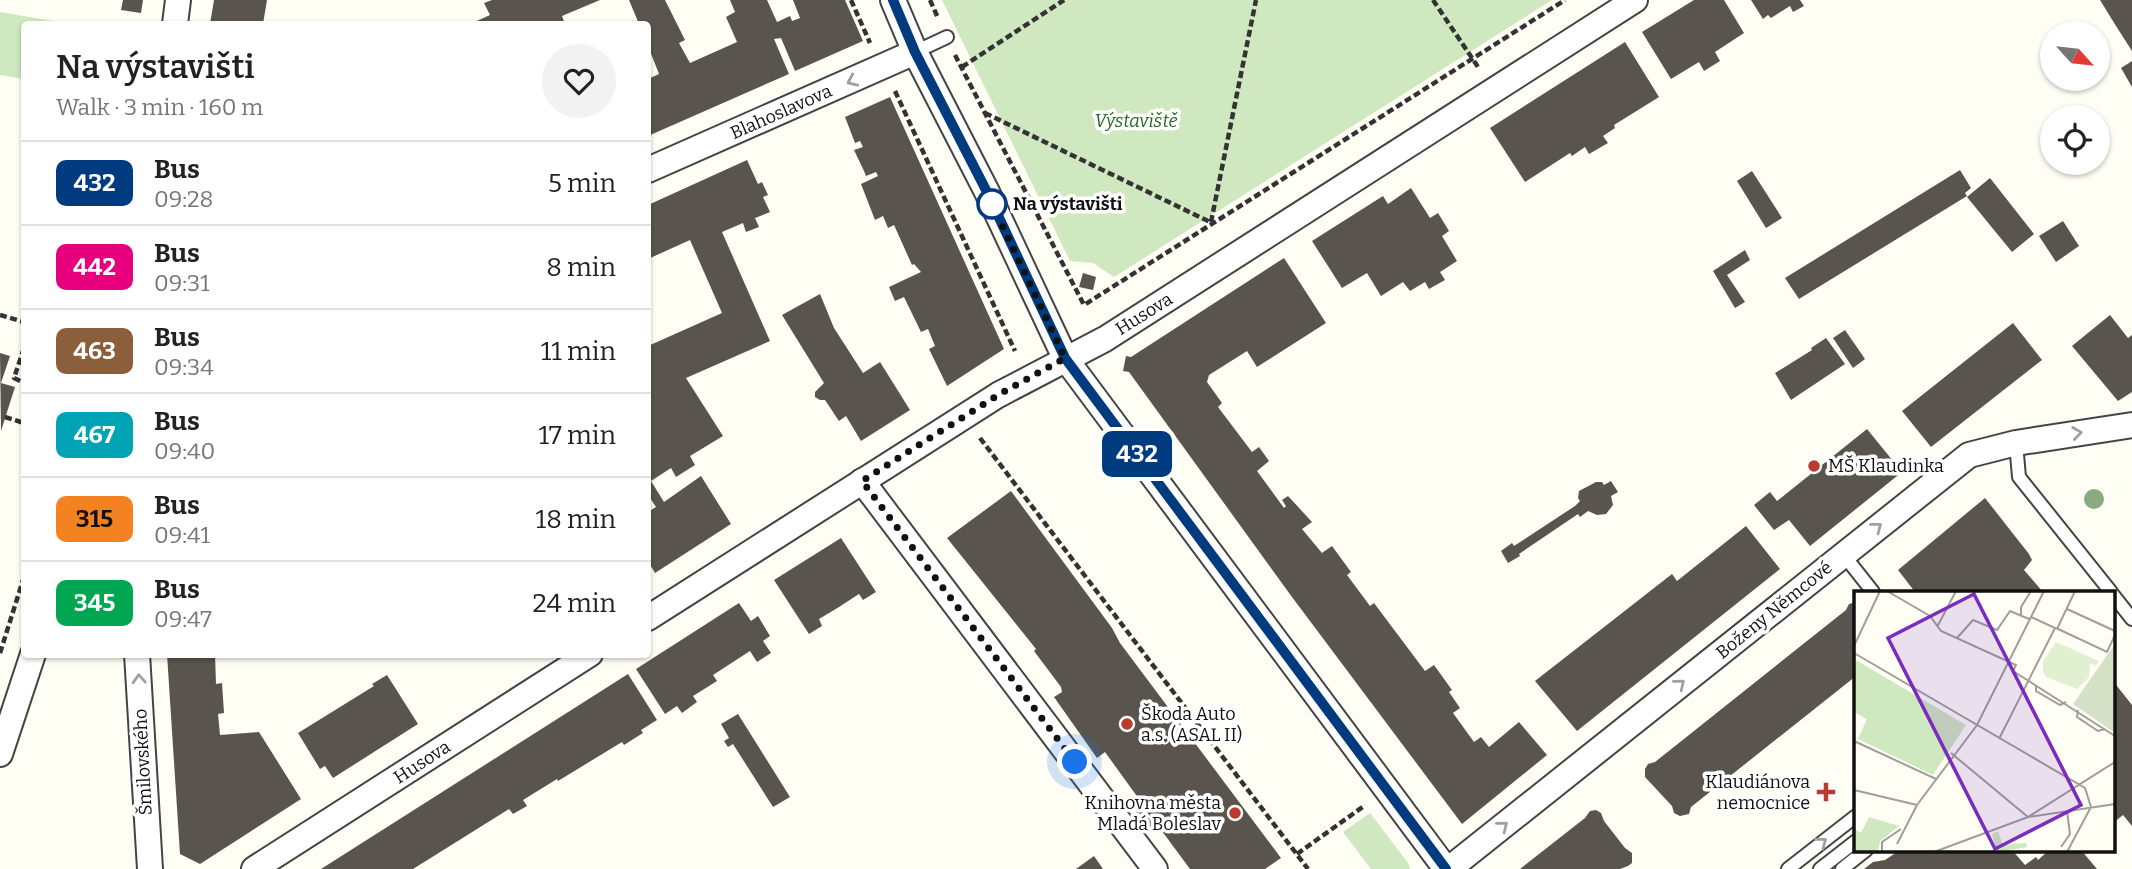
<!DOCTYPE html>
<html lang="en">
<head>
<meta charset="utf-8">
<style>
  body { margin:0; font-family:Bitter,serif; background:#f2f2f2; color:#222; height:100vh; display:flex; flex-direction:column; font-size:26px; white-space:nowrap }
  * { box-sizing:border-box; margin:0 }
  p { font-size:23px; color:#767676 }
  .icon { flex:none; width:38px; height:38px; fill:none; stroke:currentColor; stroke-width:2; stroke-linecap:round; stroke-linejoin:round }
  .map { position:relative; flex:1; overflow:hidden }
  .sheet { position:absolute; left:21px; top:21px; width:630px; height:637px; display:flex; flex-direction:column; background:#fff; border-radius:7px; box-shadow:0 2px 5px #0004 }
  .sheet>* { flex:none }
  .badge { padding:0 14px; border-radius:10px; font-size:24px; line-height:46px }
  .needle { width:46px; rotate:117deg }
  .fabs { position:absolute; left:2040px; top:21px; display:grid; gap:14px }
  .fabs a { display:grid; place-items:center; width:70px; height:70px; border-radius:50%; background:#fff; box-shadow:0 2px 5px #0004; font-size:35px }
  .you { position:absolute; width:35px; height:35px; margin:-18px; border:5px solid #fff; border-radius:50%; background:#1a73e8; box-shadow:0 0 0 10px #1a73e833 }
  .map>.badge { position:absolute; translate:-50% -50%; box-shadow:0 0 0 4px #fff }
  .round { display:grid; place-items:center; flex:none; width:74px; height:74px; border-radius:37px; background:#f2f2f2 }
  .head { display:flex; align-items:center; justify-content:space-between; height:119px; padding:0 35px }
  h1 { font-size:33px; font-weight:600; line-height:52px }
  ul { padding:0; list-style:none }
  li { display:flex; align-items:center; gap:21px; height:84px; padding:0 35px; border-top:2px solid #e0e0e0 }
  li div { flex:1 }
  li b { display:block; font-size:26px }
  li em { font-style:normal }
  li .badge { min-width:77px; font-weight:700; text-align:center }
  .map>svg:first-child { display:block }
  .green { fill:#cfe8bf }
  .building { fill:#59544e }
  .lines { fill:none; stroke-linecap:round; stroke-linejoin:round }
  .service-casing { stroke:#444; stroke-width:16 }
  .minor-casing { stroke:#444; stroke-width:28 }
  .path { stroke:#333; stroke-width:4.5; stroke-dasharray:7 3.5; stroke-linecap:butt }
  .service { stroke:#fff; stroke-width:12 }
  .minor { stroke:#fff; stroke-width:24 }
  .tree { fill:#88ab82 }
  .oneway { stroke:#a0a0a0 }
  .line-casing { stroke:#fff; stroke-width:16 }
  .line { stroke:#003b80; stroke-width:10 }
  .walk { stroke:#111; stroke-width:7; stroke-dasharray:0 12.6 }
  .stop-dot { fill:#fff; stroke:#003b80; stroke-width:3.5 }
  .poi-dot { fill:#bb3b2f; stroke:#fff; stroke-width:2.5 }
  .labels { text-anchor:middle; stroke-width:7; stroke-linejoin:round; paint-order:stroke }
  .street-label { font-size:18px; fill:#111; stroke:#fff }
  .park-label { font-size:18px; font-style:italic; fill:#286723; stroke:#fff }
  .stop-label { font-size:18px; font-weight:bold; fill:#111; stroke:#fff; text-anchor:start }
  .poi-label { font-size:18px; fill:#111; stroke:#fff; text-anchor:start }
  .inset-road { fill:none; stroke:#9f9f9a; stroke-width:2 }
  .view { fill:#7b2cbf; fill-opacity:0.15; stroke:#7b2cbf; stroke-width:3.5 }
  .inset-edge { fill:none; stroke:#111; stroke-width:3.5 }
</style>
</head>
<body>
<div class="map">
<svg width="2132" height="869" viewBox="0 0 2132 869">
  <rect width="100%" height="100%" fill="#fefef5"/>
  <g class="green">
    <polygon points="942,0 1552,0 1114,277 1093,263 1070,261"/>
    <polygon points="0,12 70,24 24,24 24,79 0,75"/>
    <polygon points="1370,813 1408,863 1410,869 1371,869 1343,832"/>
  </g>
  <g class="building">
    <polygon points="123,0 143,0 141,13 121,10"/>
    <polygon points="214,0 267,0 263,24 210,24"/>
    <polygon points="492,0 600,0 562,16 565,24 470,24 490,15 484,3"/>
    <polygon points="629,0 665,0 685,40 679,43 690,63 737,42 726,17 735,12 730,0 767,0 777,22 790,16 792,21 800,18 793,0 845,0 863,41 795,71 781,38 774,39 789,74 648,136 648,79 659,74 648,46 648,24 639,24"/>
    <polygon points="1694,0 1724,0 1744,33 1715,52 1720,61 1704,71 1699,62 1671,79 1642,32"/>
    <polygon points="1751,0 1800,0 1804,6 1793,12 1790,6 1771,18 1768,15 1763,19"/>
    <polygon points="2100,0 2132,0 2132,51 2116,26"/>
    <polygon points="1625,42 1659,97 1614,125 1615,128 1603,136 1608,143 1589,154 1585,147 1572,156 1570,153 1525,182 1490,128"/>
    <polygon points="2132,61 2132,87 2121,68"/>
    <polygon points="890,97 1004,349 947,386 929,349 935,346 928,329 921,332 904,297 895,301 889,287 921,272 914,264 912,265 894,225 888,228 883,216 875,220 861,184 878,176 876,172 866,176 864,171 854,150 863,147 860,141 855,143 845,117"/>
    <polygon points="747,160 758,184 762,182 768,195 763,197 770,212 755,218 759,227 746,232 743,223 722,232 770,341 686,378 723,436 690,456 695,465 676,477 671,468 651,481 664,502 701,476 731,524 655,573 648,561 648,512 656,507 650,498 648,500 648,346 722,313 690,240 648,259 648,205"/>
    <polygon points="1960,170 1971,188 1965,193 1967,196 1799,299 1785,278"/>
    <polygon points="1752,171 1782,218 1766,228 1737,181"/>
    <polygon points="1990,178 2034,234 2012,252 1967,197"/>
    <polygon points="1411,188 1430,218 1438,213 1449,231 1442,236 1457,261 1440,272 1445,280 1429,289 1425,282 1410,291 1403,282 1381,296 1367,273 1342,288 1312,241 1383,196 1388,204"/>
    <polygon points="2063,221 2079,246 2056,262 2039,236"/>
    <polygon points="1745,250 1750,260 1727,275 1745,302 1735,308 1713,271"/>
    <polygon points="1284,258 1326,323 1257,367 1247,351 1209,375 1207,382 1222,403 1218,407 1252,452 1259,447 1269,461 1257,471 1284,508 1286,506 1282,500 1288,496 1312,522 1302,529 1322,553 1332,546 1351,572 1347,575 1370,606 1374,603 1425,671 1434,665 1452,690 1449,692 1460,708 1453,713 1474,742 1481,737 1489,747 1519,722 1547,755 1462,824 1292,597 1129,372 1123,371 1126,356 1131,357"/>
    <polygon points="1083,273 1096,277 1093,290 1079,287"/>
    <polygon points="820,294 834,328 863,373 880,362 910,410 861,441 846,416 839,421 825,400 820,400 815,397 815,392 824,383 782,315"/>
    <polygon points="2110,315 2128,338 2132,335 2132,392 2118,401 2072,346"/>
    <polygon points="2013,323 2042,360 1931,447 1902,411"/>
    <polygon points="1845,330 1865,359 1853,368 1833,338"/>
    <polygon points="1826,338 1845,364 1791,400 1775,373 1812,350 1811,348"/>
    <polygon points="0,353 10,356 1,383 15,387 1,431"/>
    <polygon points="1867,429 1902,472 1810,546 1789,520 1774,530 1754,505 1770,492 1777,501"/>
    <polygon points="1611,481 1618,492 1611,496 1613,505 1606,514 1597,515 1588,511 1580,517 1578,514 1519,554 1520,556 1508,563 1501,551 1512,543 1514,546 1575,506 1580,501 1578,498 1579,491 1596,482 1602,482 1604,485"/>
    <polygon points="1011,491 1112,628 1120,643 1281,858 1265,869 1190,869 1156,823 1149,828 1136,812 1144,806 1105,752 1097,758 1054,697 1062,692 1061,687 1034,651 1036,649 947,538"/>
    <polygon points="1985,498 2029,554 2032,560 2024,570 2043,592 1915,592 1898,570"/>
    <polygon points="1746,526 1780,569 1577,731 1535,681 1672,574 1677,581"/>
    <polygon points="841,538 876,592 863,600 859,594 839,607 819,619 822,626 809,634 774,580"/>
    <polygon points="1856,602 1856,676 1691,807 1689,814 1680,816 1674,813 1672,806 1645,777 1645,769 1648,764 1655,762 1846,610 1849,604"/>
    <polygon points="739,603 751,621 758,616 770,636 763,641 771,653 757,662 750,651 713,675 717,681 693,696 697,702 682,713 677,706 665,714 636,669"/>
    <polygon points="167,654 215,654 216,684 222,683 224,713 218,714 220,735 259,732 301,799 200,864 180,854"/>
    <polygon points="628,674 657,720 641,730 643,733 624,745 622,742 558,781 557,779 523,800 527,806 513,814 509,809 413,869 321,869"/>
    <polygon points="387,675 418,724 333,778 325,766 320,769 298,733 374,686 372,684"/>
    <polygon points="2113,681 2132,705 2132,826 2123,815 2113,823"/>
    <polygon points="738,714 790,797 773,807 733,744 728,747 724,741 729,738 721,724"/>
    <polygon points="1596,810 1601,813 1604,821 1625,848 1632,853 1632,863 1628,866 1620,869 1520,869 1585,818 1590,811"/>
    <polygon points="1895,850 2012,850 2025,865 2036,857 2038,860 2049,850 2081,850 2097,869 1864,869 1873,862 1885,860 1897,852"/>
    <polygon points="1094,856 1103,869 1076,869"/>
  </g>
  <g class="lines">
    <defs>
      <g id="service">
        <polyline points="915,52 947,37"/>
        <polyline points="2016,443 2019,477 2111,592"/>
        <polyline points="1843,554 1873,592"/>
        <polyline points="2113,595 2132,619"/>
        <polyline points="1788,869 1856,816"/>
        <polyline points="1820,869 1856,841"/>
        <polyline points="1842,869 1866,850"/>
      </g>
      <g id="minor">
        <polyline points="893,0 915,52 987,192 1065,358 1446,869"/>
        <polyline points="175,24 178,0"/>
        <polyline points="648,170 915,52"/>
        <polyline points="862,481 1155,869"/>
        <polyline points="648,618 998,395 1105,339 1635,0"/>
        <polyline points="137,654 150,869"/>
        <polyline points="0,754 33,654"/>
        <polyline points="254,869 590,654"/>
        <polyline points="1449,869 1969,455 2016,443 2132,425"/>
      </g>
    </defs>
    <use href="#service" class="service-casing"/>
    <use href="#minor" class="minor-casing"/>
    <g class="path">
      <polyline points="851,0 870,43"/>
      <polyline points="930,0 938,18"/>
      <polyline points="1433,0 1478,67"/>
      <polyline points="955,55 1084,305 1565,0"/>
      <polyline points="962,67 1064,0"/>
      <polyline points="895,91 1015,351"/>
      <polyline points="985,113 1210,222"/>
      <polyline points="1211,222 1256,0"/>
      <polyline points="0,315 24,322"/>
      <polyline points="24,348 14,378 24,383"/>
      <polyline points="5,417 24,423"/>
      <polyline points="980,438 1308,869"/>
      <polyline points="0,653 24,577"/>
      <polyline points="1297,854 1364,806"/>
    </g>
    <use href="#service" class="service"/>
    <use href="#minor" class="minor"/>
  </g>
  <circle class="tree" cx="2094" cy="499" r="10"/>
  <defs><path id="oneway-chevron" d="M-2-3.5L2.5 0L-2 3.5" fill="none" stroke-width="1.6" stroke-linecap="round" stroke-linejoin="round" transform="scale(1.75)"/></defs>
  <g class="oneway">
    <use href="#oneway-chevron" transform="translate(852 81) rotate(156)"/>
    <use href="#oneway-chevron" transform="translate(2077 433) rotate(-8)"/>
    <use href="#oneway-chevron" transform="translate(1877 527) rotate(-38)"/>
    <use href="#oneway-chevron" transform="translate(139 679) rotate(-93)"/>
    <use href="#oneway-chevron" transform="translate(1680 684) rotate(-39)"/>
    <use href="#oneway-chevron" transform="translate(1503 826) rotate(-39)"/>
    <use href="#oneway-chevron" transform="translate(1822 842) rotate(-38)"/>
  </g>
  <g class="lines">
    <defs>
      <polyline id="line" points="893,0 915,52 987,192 1065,358 1446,869"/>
    </defs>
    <use href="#line" class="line-casing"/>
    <use href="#line" class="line"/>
    <polyline class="walk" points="992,204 1065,358 998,395 862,481 1075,762"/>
  </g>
  <circle class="stop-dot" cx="992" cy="204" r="14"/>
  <g class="poi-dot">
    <circle cx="1814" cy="466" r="7"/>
    <circle cx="1127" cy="724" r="7"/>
    <path d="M1822.5 781.5h7v7h7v7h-7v7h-7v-7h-7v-7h7z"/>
    <circle cx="1235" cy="813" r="7"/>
  </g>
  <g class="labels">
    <g class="street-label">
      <text transform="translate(781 112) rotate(-24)" y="6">Blahoslavova</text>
      <text transform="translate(1144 314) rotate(-32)" y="6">Husova</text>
      <text transform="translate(1774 610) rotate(-39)" y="6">Boženy Němcové</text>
      <text transform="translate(143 762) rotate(-93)" y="6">Šmilovského</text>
      <text transform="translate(422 762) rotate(-33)" y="6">Husova</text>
    </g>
    <g class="park-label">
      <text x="1136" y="127">Výstaviště</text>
    </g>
    <g class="stop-label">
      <text x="1013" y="210">Na výstavišti</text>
    </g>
    <g class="poi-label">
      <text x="1828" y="472">MŠ Klaudinka</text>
      <text x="1141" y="720">Škoda Auto<tspan x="1141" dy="21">a.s. (ASAL II)</tspan></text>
      <text x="1810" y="788" text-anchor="end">Klaudiánova<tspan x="1810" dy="21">nemocnice</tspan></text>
      <text x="1221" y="809" text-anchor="end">Knihovna města<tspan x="1221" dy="21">Mladá Boleslav</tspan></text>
    </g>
  </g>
  <g transform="translate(1854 591)">
    <rect width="261" height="261" fill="#fefef5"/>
    <path d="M0 68 112 134 79 184 4 148 13 128 0 121ZM15 226 45 235 26 250 24 261H2L0 238 7 242ZM144 240 149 254 172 252 173 256 143 261 138 243Z" fill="#cfe8bf"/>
    <path d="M261 53V142L219 113Z" fill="#d4e1c6"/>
    <path d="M202 51 245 70 242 75 236 72 235 86 223 98 192 86 189 80V70Z" fill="#e1f0d1"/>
    <path class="inset-road" d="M33 0 76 25 87 40 162 74 159 80 261 145M213 18 261 40M167 24V16L177 0M83 36 102 0M202 37 253 61 261 44M203 38 221 0M103 47 119 29 143 39 156 20 175 28M0 55 26 0M0 62 231 197 237 216M182 94V100L206 114 212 111M224 119 223 126 244 140 251 138M145 148 201 37 177 26M0 150 82 188M97 162 174 226 261 171M0 199 63 214M43 253 63 214 123 134 190 0M207 256 216 243 213 220M28 261V251L47 238M80 261 174 226 261 213M213 261 237 216"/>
    <path class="view" d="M120 3 227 214 141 258 34 47Z"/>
    <rect width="261" height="261" class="inset-edge"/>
  </g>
</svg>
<div class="fabs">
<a><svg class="needle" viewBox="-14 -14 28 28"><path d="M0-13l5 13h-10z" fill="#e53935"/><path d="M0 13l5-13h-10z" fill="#767676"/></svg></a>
<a><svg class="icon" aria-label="locate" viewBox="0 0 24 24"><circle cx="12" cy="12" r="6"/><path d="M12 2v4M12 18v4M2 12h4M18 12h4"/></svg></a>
</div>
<div class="you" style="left:1075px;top:762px"></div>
<b class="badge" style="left:1137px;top:454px;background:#003b80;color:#fff">432</b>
<section class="sheet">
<div class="head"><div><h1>Na výstavišti</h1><p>Walk · 3 min · 160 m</p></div><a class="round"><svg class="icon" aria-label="heart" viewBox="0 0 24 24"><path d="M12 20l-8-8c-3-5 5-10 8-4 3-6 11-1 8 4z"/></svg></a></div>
<ul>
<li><span class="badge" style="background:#003b80;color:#fff">432</span><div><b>Bus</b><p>09:28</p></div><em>5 min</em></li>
<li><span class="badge" style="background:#e6007e;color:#fff">442</span><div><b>Bus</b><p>09:31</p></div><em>8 min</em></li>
<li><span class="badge" style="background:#8b5e3c;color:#fff">463</span><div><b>Bus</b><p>09:34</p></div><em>11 min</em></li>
<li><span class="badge" style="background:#00a3b4;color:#fff">467</span><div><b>Bus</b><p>09:40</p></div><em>17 min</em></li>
<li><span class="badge" style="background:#f58220;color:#111">315</span><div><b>Bus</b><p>09:41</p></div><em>18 min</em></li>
<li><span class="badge" style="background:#00a651;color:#fff">345</span><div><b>Bus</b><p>09:47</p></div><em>24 min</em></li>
</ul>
</section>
</div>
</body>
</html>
